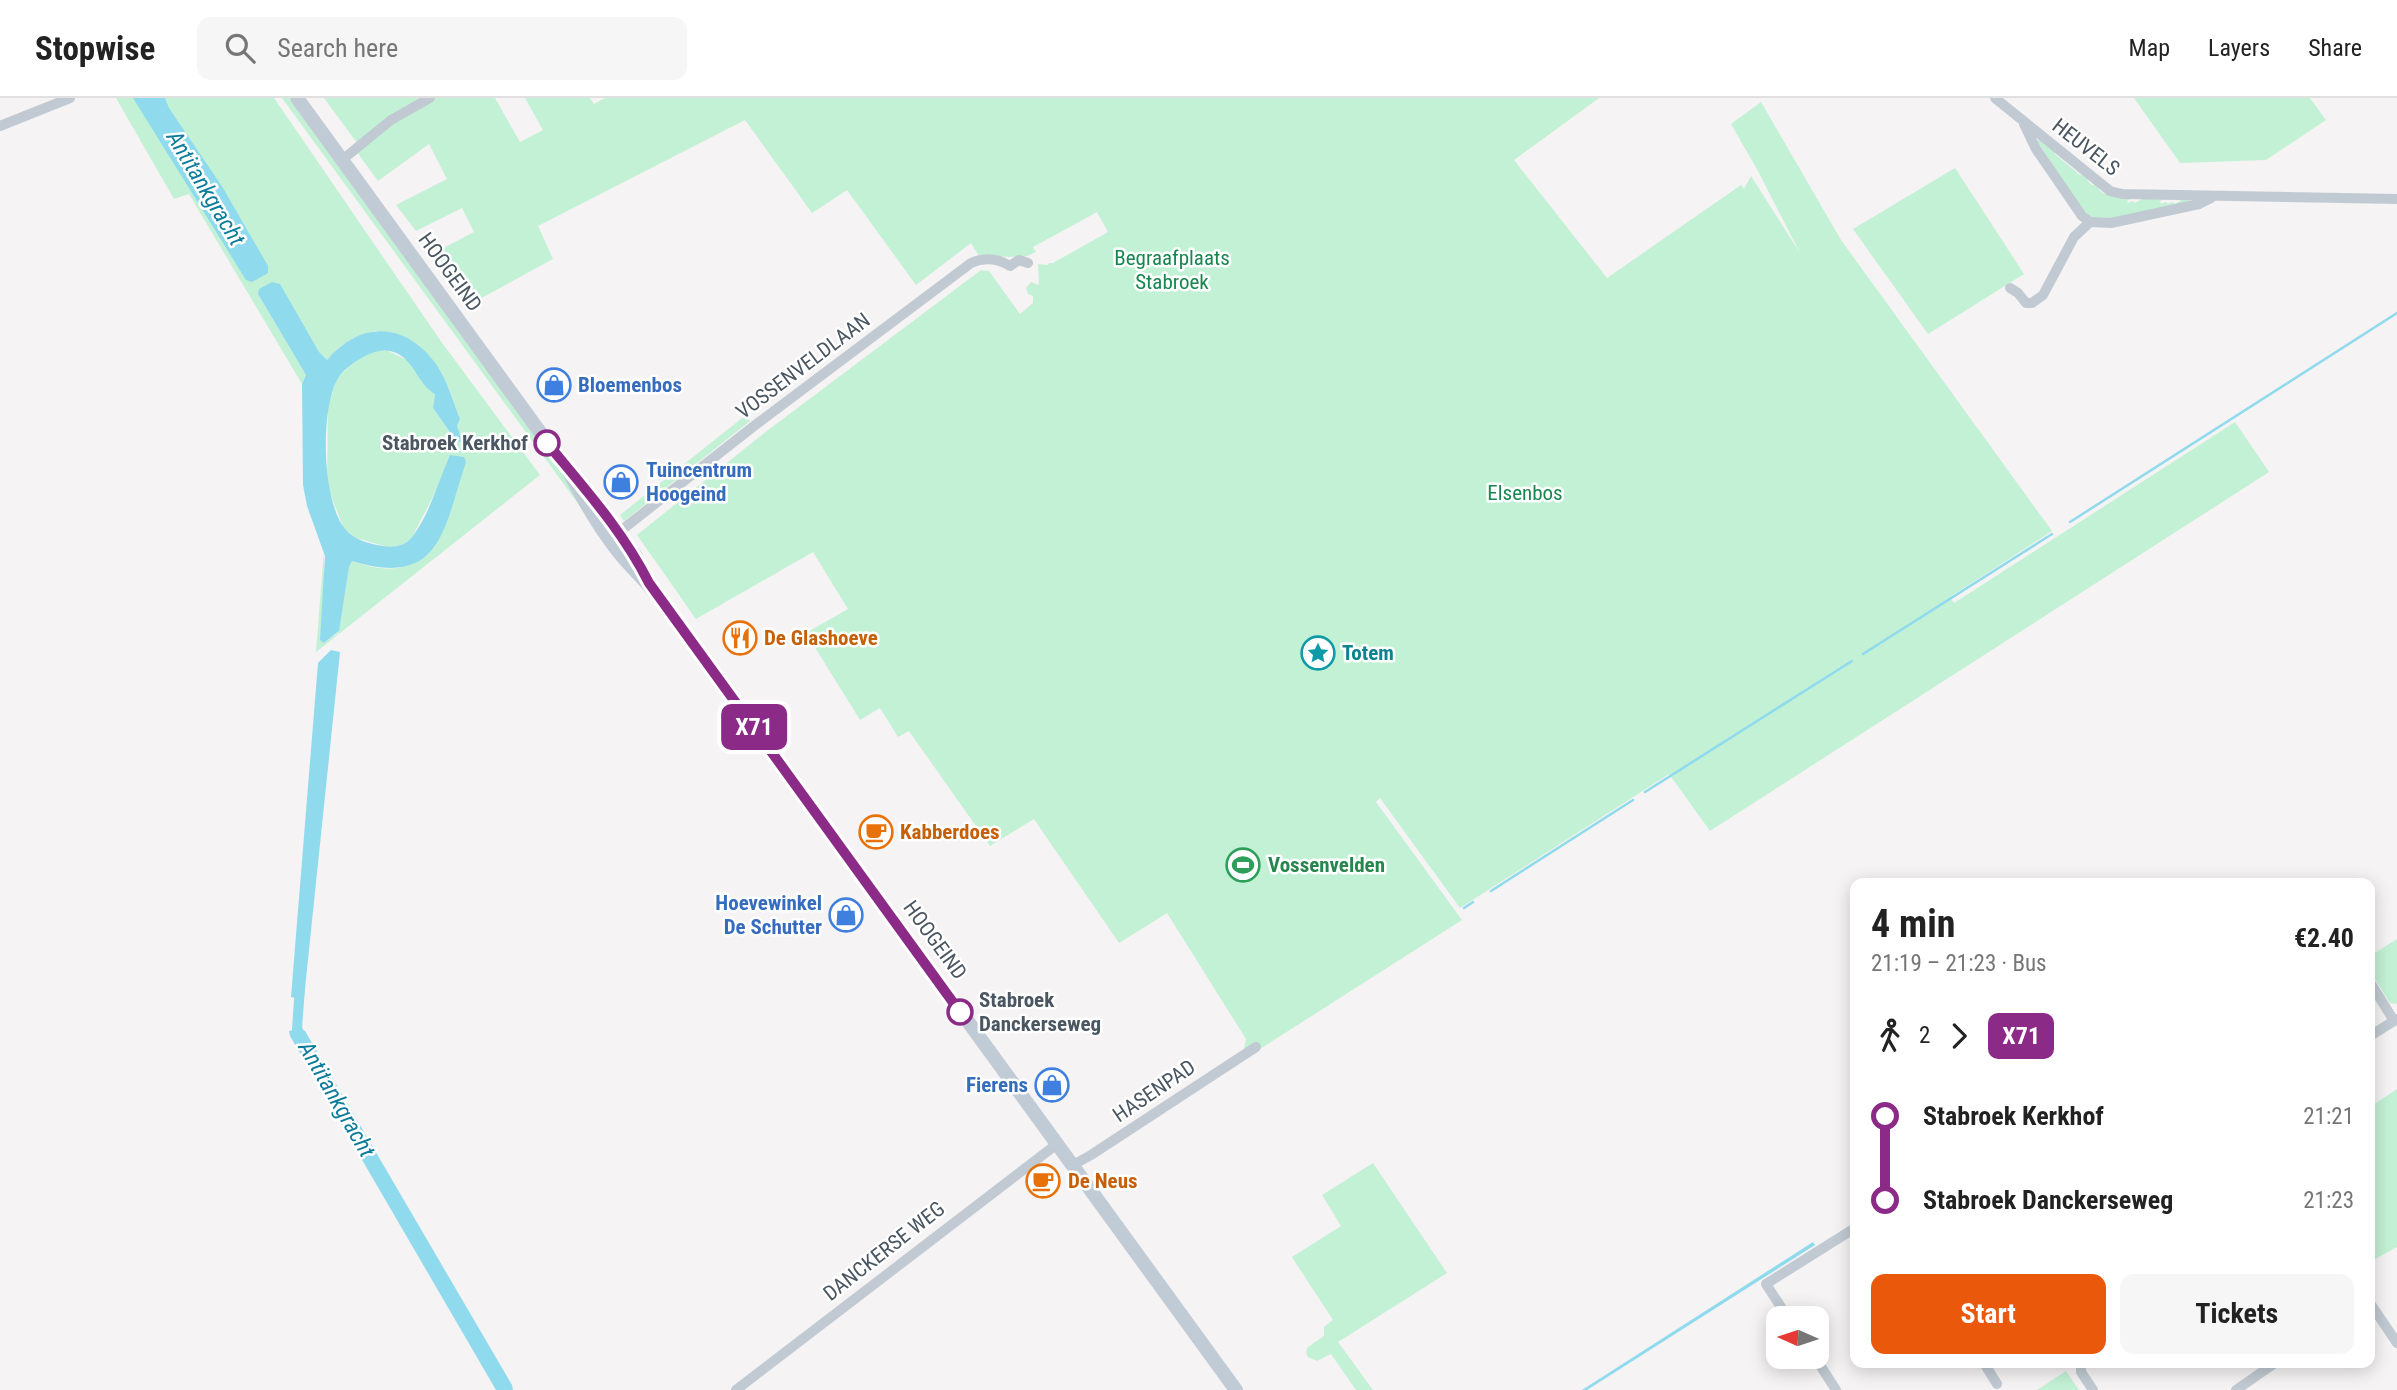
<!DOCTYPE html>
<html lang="en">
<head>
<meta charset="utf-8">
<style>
  body { margin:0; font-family:"Roboto Condensed",sans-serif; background:#f6f6f6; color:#222; height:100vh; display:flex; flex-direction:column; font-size:26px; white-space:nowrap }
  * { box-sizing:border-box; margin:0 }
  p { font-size:23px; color:#767676 }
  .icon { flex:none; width:38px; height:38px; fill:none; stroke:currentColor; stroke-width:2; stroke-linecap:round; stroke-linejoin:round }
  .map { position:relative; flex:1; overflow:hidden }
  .details { position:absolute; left:1850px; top:780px; width:525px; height:490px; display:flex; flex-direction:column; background:#fff; border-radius:14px; box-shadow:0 4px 18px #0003 }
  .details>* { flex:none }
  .badge { padding:0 14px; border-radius:10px; font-size:24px; line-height:46px }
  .needle { width:46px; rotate:273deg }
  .tools { position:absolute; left:1766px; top:1208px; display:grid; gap:14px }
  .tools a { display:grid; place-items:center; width:63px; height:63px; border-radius:14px; background:#fff; box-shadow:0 4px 18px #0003; font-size:35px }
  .map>.badge { position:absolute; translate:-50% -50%; box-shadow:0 0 0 4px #fff }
  .legs { display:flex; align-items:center; gap:10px; height:77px; padding:0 21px; font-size:23px }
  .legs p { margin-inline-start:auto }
  .overview { display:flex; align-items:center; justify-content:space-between; height:119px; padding:0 21px }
  h1 { font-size:38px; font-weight:700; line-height:52px }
  .action { display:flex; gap:14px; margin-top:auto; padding:14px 21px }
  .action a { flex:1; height:80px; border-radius:14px; background:#ea580c; color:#fff; font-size:28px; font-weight:700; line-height:80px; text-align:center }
  .action a+a { background:#f6f6f6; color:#222 }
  ul { padding:0 21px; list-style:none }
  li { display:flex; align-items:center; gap:24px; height:84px; font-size:26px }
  li i { display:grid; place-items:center; width:10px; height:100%; margin:0 9px; background:currentColor }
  li i::after { content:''; width:18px; height:18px; margin:-9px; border:5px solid; border-radius:50%; background:#fff }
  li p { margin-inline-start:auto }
  li:first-child i { background:linear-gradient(#0000 50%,currentColor 0) }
  li:last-child i { background:linear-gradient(currentColor 50%,#0000 0) }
  header { display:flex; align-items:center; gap:42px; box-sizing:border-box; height:98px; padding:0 35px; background:#fff; border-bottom:2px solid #e0e0e0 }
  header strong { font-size:33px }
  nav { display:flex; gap:38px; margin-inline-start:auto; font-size:24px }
  .search { width:490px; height:63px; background:#f6f6f6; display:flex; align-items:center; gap:18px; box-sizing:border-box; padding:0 24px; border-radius:14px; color:#767676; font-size:26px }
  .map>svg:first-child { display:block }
  .green { fill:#c3f1d5 }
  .water { fill:#90daee }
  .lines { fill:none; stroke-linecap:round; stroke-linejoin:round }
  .stream { stroke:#90daee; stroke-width:2.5 }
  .canal { stroke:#90daee; stroke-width:10 }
  .minor { stroke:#c1cad2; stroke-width:10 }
  .secondary { stroke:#c1cbd6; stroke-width:14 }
  .line-1-casing { stroke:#fff; stroke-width:16 }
  .line-1 { stroke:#8c2b87; stroke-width:10 }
  .stop-1-dot { fill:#fff; stroke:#8c2b87; stroke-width:3.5 }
  .labels { text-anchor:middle; stroke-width:5; stroke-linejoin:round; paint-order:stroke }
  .street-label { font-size:21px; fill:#4a5661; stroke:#fff }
  .park-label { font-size:21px; fill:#17864f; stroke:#fff }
  .shop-label { font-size:21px; font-weight:bold; fill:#366cbe; stroke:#fff; text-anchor:start }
  .stop-label { font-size:21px; font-weight:bold; fill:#4a5661; stroke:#fff; text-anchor:end }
  .food-label { font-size:21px; font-weight:bold; fill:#c56008; stroke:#fff; text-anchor:start }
  .culture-label { font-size:21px; font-weight:bold; fill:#0d838f; stroke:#fff; text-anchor:start }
  .leisure-label { font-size:21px; font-weight:bold; fill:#27864d; stroke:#fff; text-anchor:start }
  .water-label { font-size:23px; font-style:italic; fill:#0c7c9b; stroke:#fff }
</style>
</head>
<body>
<header>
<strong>Stopwise</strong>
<div class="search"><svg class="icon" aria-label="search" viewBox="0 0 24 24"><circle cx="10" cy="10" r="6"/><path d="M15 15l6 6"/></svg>Search here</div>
<nav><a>Map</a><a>Layers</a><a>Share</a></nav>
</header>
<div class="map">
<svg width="2397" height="1292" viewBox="0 0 2397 1292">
  <rect width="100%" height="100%" fill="#f5f3f3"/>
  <g class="green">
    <path d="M116 0H274L440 242 540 377 316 554 324 452V545L338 535 349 469 352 463C409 484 438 460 453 405 454 400 457 395 457 390 458 380 453 367 450 358L439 387 411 441 400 448 388 449 356 440 344 431 327 388 328 307 337 281 349 268 364 258 375 253H388L407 262 435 296 433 310 457 344V328L460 321 449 291 436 267 418 246 375 233 353 240 339 249 327 262 258 196 306 277 302 286 189 96 174 101Z"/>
    <polygon points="282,0 289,0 578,397 590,422"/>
    <polygon points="324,0 422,0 357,45"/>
    <polygon points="436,0 495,0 520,44 543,32 525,0 590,0 594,6 605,0 1599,0 1514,62 1607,180 1741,87 1744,91 1751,78 1800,155 1758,73 1731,26 1761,4 1841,142 2052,433 1950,499 1954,505 2235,324 2269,374 1710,733 1669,676 1460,810 1380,700 1376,704 1462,822 1249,958 1244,951 1246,941 1167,815 1119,845 1034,721 990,748 909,633 898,639 880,610 860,622 806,535 848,511 813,454 696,521 637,437 763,336 981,172 989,173 1020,216 1033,205 1033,198 1028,196 1026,190 1031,184 1039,187 1038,166 1048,167 1049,165 1053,165 1108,134 1097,114 1033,149 1036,154 1027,158 1016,159 979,158 971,145 916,187 847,92 812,115 745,22 538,128 553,161 478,202 455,170 448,173 434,155 474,134 462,110 416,133 396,107 447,81 429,46 378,83 357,54 387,28"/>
    <polygon points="2134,0 2310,0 2326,22 2266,62 2180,65"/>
    <polygon points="2039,42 2055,52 2055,56 2080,77 2087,78 2087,82 2092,87 2098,87 2099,92 2104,96 2133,99 2127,103 2128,105 2133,103 2135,105 2144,100 2166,100 2160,103 2161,106 2166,104 2168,106 2173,104 2175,106 2185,100 2192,104 2102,123 2084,116 2037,43"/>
    <polygon points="1955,70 2024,176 1928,236 1853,131"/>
    <polygon points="746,317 750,323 624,423 620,417"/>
    <polygon points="2397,841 2397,906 2390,905 2370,873 2370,858"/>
    <polygon points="2397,991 2397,1149 2370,1164 2370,1009"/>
    <polygon points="1373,1065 1447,1175 1338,1244 1373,1292 1356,1292 1331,1256 1317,1263 1308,1259 1306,1254 1308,1249 1324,1238 1324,1229 1333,1222 1292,1159 1341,1128 1322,1097"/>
    <polygon points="2066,1273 2079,1292 2037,1292"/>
  </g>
  <g class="water">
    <polygon points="133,0 165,0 169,10 223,90 268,168 268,175 252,184 246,182"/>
    <path d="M272 184 280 186 319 254 327 262C360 222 406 224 436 266 447 282 453 303 460 321L457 328 462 343 461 344H457L433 310 435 296C416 285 414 258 390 253 380 251 369 255 360 261 351 266 342 273 337 282 320 314 322 403 345 431 354 442 370 446 383 448 393 450 405 448 412 439 430 416 438 384 450 357L464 359 466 364C444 429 442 491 352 463L349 469 339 533 324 545 320 542 325 458 307 408 303 387 302 286 306 277 258 196 259 191Z"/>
    <polygon points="331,552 340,554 304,900 299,901 291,899 318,565"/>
    <polygon points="297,931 305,933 512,1287 513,1292 496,1292 290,938 289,933"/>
    <polygon points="1813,1144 1815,1147 1587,1292 1582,1292"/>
  </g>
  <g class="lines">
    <g class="stream">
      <polyline points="2070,424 2397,215"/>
      <polyline points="1863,556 2052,436"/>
      <polyline points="1645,694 1852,563"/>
      <polyline points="1491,793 1633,702"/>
      <polyline points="1464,810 1473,804"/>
    </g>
    <polyline class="canal" points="300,889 297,931 303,941"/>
    <g class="minor">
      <polyline points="1995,0 2110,93 2122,96 2397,101"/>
      <polyline points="2024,26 2036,51 2082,118 2090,124 2111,125 2199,106 2211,100"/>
      <polyline points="0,28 70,0"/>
      <polyline points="342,62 391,22 430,0"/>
      <polyline points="2010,190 2018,195 2026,205 2032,205 2043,197 2074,139 2090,124"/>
      <path d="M614 438 754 328 971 165C985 159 997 160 1010 168L1019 162 1028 165"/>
      <polyline points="2370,884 2394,923"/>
      <polyline points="2370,938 2397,921"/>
      <polyline points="1073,1067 1091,1057 1256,949"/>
      <polyline points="2370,1205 2397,1245"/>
      <polyline points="1788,1220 1766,1186 1855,1130"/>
      <polyline points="1814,1258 1836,1292"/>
      <polyline points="1984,1265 1997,1286"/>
      <polyline points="2081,1265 2081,1274 2093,1292"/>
      <polyline points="736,1292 1057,1046"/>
      <polyline points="2236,1292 2275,1265"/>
    </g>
    <g class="secondary">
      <path d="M297 0 569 374C585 405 605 440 629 466 642 480 654 492 665 507L1236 1292"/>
      <polyline points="589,395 635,457 644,476"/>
    </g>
  </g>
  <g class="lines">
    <defs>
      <path id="line-1" d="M547 345C584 390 623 433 649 485L960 914"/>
    </defs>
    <use href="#line-1" class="line-1-casing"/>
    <use href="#line-1" class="line-1"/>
  </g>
  <defs>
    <symbol id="shop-ring" viewBox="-11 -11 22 22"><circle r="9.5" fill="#fff" stroke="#3f7fe0" stroke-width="1.5"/><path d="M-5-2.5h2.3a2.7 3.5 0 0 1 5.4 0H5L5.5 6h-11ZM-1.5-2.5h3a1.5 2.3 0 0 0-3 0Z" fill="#3f7fe0"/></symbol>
    <symbol id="restaurant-ring" viewBox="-11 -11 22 22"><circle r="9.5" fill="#fff" stroke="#e8710a" stroke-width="1.5"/><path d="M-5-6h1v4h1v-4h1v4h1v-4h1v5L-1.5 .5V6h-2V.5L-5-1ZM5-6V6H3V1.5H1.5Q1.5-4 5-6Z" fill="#e8710a"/></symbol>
    <symbol id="sight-ring" viewBox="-11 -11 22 22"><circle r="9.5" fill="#fff" stroke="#0f9aa8" stroke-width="1.5"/><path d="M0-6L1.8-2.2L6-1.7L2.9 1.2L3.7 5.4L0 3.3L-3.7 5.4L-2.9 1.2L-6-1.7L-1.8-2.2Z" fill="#0f9aa8"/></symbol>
    <symbol id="cafe-ring" viewBox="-11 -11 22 22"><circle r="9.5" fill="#fff" stroke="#e8710a" stroke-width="1.5"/><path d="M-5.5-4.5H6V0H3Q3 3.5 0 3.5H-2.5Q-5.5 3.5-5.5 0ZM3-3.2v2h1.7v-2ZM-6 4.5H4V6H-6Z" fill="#e8710a"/></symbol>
    <symbol id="stadium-ring" viewBox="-11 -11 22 22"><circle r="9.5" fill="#fff" stroke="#2e9e5b" stroke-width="1.5"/><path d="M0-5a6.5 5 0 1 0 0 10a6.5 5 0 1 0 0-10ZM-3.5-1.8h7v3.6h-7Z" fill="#2e9e5b"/></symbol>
  </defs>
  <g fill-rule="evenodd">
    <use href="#shop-ring" x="535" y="268" width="38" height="38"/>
    <use href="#shop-ring" x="602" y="365" width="38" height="38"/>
    <use href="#restaurant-ring" x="721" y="521" width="38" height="38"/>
    <use href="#sight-ring" x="1299" y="536" width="38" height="38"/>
    <use href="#cafe-ring" x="857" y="715" width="38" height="38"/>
    <use href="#stadium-ring" x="1224" y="748" width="38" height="38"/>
    <use href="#shop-ring" x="827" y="798" width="38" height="38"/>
    <use href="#shop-ring" x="1033" y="968" width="38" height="38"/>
    <use href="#cafe-ring" x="1024" y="1064" width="38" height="38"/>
  </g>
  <g class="stop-1-dot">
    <circle cx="547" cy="345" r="12"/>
    <circle cx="960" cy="914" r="12"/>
  </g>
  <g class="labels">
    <g class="street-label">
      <text transform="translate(2086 49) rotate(38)" y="7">HEUVELS</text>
      <text transform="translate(450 174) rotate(54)" y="7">HOOGEIND</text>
      <text transform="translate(803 268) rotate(-37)" y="7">VOSSENVELDLAAN</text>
      <text transform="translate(935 842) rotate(54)" y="7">HOOGEIND</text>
      <text transform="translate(1154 993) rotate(-34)" y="7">HASENPAD</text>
      <text transform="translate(884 1153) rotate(-38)" y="7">DANCKERSE WEG</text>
    </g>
    <g class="park-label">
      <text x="1172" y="167">Begraafplaats<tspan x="1172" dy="24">Stabroek</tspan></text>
      <text x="1525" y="402">Elsenbos</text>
    </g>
    <g class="shop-label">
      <text x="578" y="294">Bloemenbos</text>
      <text x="646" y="379">Tuincentrum<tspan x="646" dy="24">Hoogeind</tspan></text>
      <text x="822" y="812" text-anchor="end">Hoevewinkel<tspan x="822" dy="24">De Schutter</tspan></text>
      <text x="1028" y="994" text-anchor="end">Fierens</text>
    </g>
    <g class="stop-label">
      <text x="528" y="352">Stabroek Kerkhof</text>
      <text x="979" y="909" text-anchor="start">Stabroek<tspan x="979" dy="24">Danckerseweg</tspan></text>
    </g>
    <g class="food-label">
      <text x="764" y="547">De Glashoeve</text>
      <text x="900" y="741">Kabberdoes</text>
      <text x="1068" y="1090">De Neus</text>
    </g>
    <g class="culture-label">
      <text x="1342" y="562">Totem</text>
    </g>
    <g class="leisure-label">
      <text x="1268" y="774">Vossenvelden</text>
    </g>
    <g class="water-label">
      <text transform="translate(206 90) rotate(59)" y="8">Antitankgracht</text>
      <text transform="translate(337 1001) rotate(60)" y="8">Antitankgracht</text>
    </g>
  </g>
</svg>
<div class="tools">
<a><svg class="needle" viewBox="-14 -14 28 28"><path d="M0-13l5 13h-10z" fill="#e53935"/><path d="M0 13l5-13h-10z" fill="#767676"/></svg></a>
</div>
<b class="badge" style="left:754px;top:629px;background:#8c2b87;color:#fff">X71</b>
<section class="details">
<div class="overview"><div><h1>4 min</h1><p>21:19 – 21:23 · Bus</p></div><b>€2.40</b></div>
<div class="legs"><svg class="icon" aria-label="walk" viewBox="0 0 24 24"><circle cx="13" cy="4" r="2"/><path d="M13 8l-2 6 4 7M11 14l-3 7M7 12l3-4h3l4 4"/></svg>2<svg class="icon" aria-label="forward" viewBox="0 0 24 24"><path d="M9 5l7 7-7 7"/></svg><b class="badge" style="background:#8c2b87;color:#fff">X71</b></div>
<ul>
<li><i style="color:#8c2b87"></i><b>Stabroek Kerkhof</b><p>21:21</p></li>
<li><i style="color:#8c2b87"></i><b>Stabroek Danckerseweg</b><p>21:23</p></li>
</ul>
<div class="action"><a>Start</a><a>Tickets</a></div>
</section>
</div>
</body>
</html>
